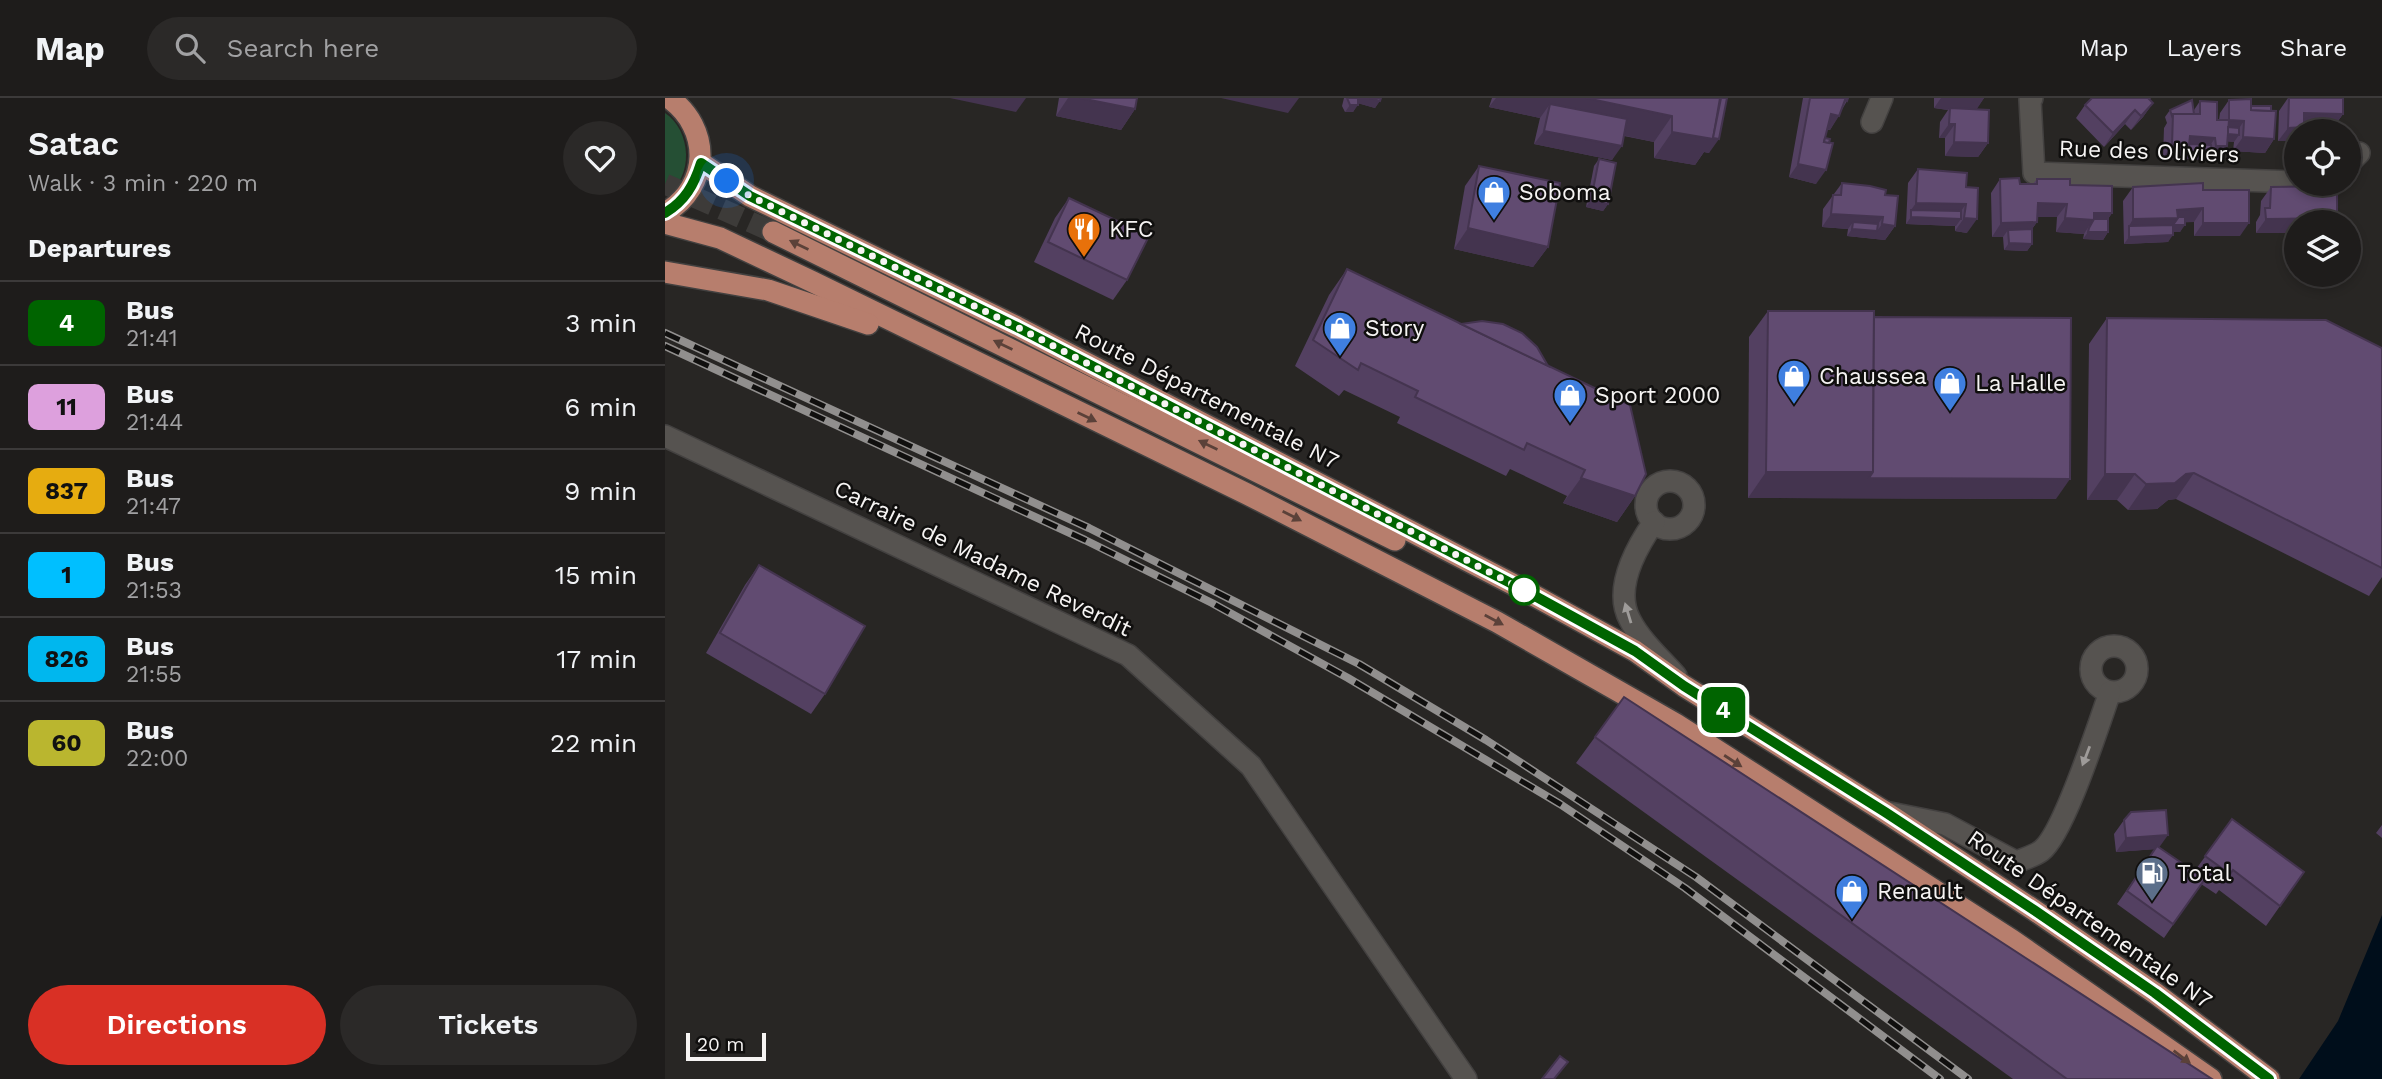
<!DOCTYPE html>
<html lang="en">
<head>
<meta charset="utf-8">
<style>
  body { margin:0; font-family:"Work Sans",sans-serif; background:#2b2928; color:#f1f3f6; height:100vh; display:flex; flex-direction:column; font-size:26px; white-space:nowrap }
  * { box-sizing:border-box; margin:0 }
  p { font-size:23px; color:#a1a1a3 }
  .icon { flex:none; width:38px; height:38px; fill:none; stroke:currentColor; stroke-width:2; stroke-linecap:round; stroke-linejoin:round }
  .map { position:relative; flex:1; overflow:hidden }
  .panel { display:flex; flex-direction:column; background:#1e1c1b; width:665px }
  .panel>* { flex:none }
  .badge { padding:0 14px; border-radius:10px; font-size:24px; line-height:46px }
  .buttons { position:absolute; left:1619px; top:21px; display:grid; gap:14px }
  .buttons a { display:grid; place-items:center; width:77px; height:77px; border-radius:50%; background:#1e1c1b; box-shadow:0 4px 10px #0003,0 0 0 2px #3c3a3a; font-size:35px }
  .scale { position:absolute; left:21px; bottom:18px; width:80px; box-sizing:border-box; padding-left:7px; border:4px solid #f6f4f3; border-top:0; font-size:19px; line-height:24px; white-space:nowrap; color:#f6f4f3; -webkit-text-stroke:5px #100f0e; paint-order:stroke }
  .you { position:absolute; width:35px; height:35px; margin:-18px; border:5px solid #fff; border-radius:50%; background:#1a73e8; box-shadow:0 0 0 10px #1a73e833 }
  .map>.badge { position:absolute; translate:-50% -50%; box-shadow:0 0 0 4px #fff }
  h2 { padding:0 28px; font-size:26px; line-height:63px }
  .round { display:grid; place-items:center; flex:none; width:74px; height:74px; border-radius:37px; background:#2b2928 }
  .overview { display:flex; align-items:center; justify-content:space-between; height:119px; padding:0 28px }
  h1 { font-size:33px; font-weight:600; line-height:52px }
  .cta { display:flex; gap:14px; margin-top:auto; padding:14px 28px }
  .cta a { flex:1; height:80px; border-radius:42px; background:#d93025; color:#fff; font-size:28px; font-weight:600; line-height:80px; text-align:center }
  .cta a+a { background:#2b2928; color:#f1f3f6 }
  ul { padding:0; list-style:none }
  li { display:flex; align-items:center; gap:21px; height:84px; padding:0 28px; border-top:2px solid #3c3a3a }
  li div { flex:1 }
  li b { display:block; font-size:26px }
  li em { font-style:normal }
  li .badge { min-width:77px; font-weight:700; text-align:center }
  header { display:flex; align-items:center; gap:42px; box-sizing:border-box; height:98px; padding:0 35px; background:#1e1c1b; border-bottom:2px solid #3c3a3a }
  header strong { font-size:33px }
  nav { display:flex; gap:38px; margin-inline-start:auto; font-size:24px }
  .search { width:490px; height:63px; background:#2b2928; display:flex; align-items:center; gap:18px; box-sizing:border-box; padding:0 24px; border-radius:38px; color:#a1a1a3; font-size:26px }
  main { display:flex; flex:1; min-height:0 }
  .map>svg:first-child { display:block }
  .green { fill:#254f34 }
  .water { fill:#000e1b }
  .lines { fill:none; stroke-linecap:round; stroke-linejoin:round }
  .major-tunnel { stroke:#3d3b39; stroke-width:21; stroke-dasharray:21 10; stroke-linecap:butt }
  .minor-casing { stroke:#434140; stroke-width:24 }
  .major-casing { stroke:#434140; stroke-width:24 }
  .minor { stroke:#565350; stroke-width:21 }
  .major { stroke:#b77e6d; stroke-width:21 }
  .rail-casing { stroke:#918f8e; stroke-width:8 }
  .rail { stroke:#100f0e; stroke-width:5; stroke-dasharray:16; stroke-linecap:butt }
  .wall { fill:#534061 }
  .shaded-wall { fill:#44344f }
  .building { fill:#614b71; stroke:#44344f; stroke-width:2 }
  .oneway { fill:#5b4139 }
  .oneway2 { fill:#9e9b99 }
  .line-casing { stroke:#fff; stroke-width:16 }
  .line { stroke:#006400; stroke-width:10 }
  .walk { stroke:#f6f4f3; stroke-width:7; stroke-dasharray:0 12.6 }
  .stop-dot { fill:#fff; stroke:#006400; stroke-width:3.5 }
  .labels { text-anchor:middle; stroke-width:5; stroke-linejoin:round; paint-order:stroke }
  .street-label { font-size:23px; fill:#f6f4f3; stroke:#100f0e }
  .poi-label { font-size:23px; fill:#f6f4f3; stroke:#100f0e; text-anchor:start }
</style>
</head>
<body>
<header>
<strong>Map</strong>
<div class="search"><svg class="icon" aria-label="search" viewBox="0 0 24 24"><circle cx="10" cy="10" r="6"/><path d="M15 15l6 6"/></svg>Search here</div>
<nav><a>Map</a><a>Layers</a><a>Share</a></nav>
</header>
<main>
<section class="panel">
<div class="overview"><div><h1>Satac</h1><p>Walk · 3 min · 220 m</p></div><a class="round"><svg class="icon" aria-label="heart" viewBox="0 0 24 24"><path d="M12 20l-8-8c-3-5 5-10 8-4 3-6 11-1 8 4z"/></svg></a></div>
<h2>Departures</h2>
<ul>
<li><span class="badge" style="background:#006400;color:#fff">4</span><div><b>Bus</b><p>21:41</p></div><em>3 min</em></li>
<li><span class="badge" style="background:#dda0dd;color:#111">11</span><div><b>Bus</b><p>21:44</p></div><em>6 min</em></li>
<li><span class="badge" style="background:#e6ac10;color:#111">837</span><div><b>Bus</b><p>21:47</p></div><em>9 min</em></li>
<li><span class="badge" style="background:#00bfff;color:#111">1</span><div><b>Bus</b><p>21:53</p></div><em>15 min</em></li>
<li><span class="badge" style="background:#00b7ee;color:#111">826</span><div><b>Bus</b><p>21:55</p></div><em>17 min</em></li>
<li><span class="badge" style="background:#bab62f;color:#111">60</span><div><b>Bus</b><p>22:00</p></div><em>22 min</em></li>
</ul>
<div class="cta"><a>Directions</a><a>Tickets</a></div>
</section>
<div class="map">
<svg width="1717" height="981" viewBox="0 0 1717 981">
  <rect width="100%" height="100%" fill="#282624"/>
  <path class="green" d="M0 15C26 32 30 80 0 97Z"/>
  <polygon class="water" points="1717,817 1717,981 1634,981 1673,923"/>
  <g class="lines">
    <polyline class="major-tunnel" points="0,86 108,134"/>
    <defs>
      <g id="minor">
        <polyline points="1367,0 1365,2 1369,75 1631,84"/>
        <polyline points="1207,24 1217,0"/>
        <polyline points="1684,65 1694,55"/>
        <polyline points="0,338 463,557 586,668 801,981"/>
        <circle cx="1005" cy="407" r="24"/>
        <path d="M989 424C971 450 948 491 965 522 975 542 996 561 1011 578"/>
        <circle cx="1449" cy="571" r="23"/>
        <path d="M1220 714 1280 726 1351 764C1359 761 1369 758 1376 753 1399 736 1434 625 1445 594"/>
      </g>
      <g id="major">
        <polyline points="36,65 85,98 352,229 859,492 970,553 1019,588 1220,714 1369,812 1490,895 1604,981"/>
        <path d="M0 115C46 88 46 30 4 0"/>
        <polyline points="0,125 55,140 148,184 582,396 832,524 1011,626 1347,842 1546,981"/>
        <polyline points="108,134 730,442"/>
        <polyline points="0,174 103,192 203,226"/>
      </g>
    </defs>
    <use href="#minor" class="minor-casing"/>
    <use href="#major" class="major-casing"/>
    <use href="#minor" class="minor"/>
    <use href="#major" class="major"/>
    <defs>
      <g id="rail">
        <polyline points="0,235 424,430 694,566 821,642 1031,779 1303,981"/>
        <polyline points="0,248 420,442 547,505 683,580 895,706 1020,790 1275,981"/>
      </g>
    </defs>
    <use href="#rail" class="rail-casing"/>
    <use href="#rail" class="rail"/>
  </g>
  <g class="wall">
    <polygon points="394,0 472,0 470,11 456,32 391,18"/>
    <polygon points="679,0 716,0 710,10 693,5 688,14 680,14 677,8"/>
    <polygon points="827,0 1062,0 1044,55 1039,54 1030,67 989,60 989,44 959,38 947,62 869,46 875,20 824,9"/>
    <polygon points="1138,0 1183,0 1182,3 1165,32 1162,32 1151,86 1124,79"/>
    <polygon points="1269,0 1319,0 1311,11 1323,45 1313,59 1280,58 1280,40 1274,40 1275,24 1283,12 1269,10"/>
    <polygon points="1427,0 1486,0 1484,2 1488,5 1478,19 1466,32 1460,26 1439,49 1411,20 1420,7"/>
    <polygon points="1623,0 1678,0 1678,16 1668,30 1656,30 1631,33 1631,40 1629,43 1613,43 1614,13"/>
    <polygon points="1564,2 1586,8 1609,41 1600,55 1568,53 1569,44 1562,43 1553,62 1498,60 1499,30 1502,25 1500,19 1505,12 1529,12 1535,3 1552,22 1554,22 1555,15"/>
    <polygon points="934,61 943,106 938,113 921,109 929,68"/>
    <polygon points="814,68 883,149 868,169 789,151 800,88"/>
    <polygon points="1253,71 1301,89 1302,135 1290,133 1290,128 1241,126 1243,85"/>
    <polygon points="1335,81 1355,86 1368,86 1372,81 1405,87 1447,115 1443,121 1443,134 1438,142 1418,141 1419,136 1391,134 1392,119 1372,119 1372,124 1367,131 1367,146 1362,153 1339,152 1338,139 1327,139 1326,95"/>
    <polygon points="1177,85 1216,91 1220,97 1230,128 1220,142 1182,138 1183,131 1157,129 1158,111"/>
    <polygon points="1468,89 1538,92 1575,138 1529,138 1529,124 1520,124 1515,134 1508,134 1503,144 1459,146 1458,103"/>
    <polygon points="1606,89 1660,92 1672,124 1631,124 1591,135 1591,124 1595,117 1596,103"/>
    <polygon points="404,100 462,182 448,202 369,164 390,120"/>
    <polygon points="682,171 883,268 970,398 952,424 898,405 902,398 845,371 841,378 732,325 735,319 679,292 674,298 630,268 664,197"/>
    <polygon points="1103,213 1209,219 1391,401 1083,400 1084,239"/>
    <polygon points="1442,220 1717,250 1717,479 1704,498 1511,401 1503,402 1492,411 1463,412 1452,402 1422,402 1424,246"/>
    <polygon points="94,467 160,596 146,616 41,555 80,487"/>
    <polygon points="930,639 1547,981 1348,981 911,665"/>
    <polygon points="1567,721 1639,774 1601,828 1554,792 1551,796 1536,786 1499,840 1452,806 1490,751 1451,754 1449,736 1459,722 1494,750 1529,774"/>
    <polygon points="1717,727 1717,740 1711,735"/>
  </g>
  <g class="shaded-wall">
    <polygon points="285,0 361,0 351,14"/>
    <polygon points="403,0 415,0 470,11 456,32 391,18"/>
    <polygon points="556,0 634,0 623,15"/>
    <polygon points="690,0 705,0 715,3 710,10 688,4"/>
    <polygon points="831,0 921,0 1007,18 989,44 882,21 885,6 875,20 824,9"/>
    <polygon points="1276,0 1319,0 1310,14 1285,10 1283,12 1269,10"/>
    <polygon points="1488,5 1478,19 1466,32 1476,18"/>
    <polygon points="685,7 693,7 688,14 680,14"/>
    <polygon points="1470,12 1460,26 1439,49 1448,35"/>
    <polygon points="1639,15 1678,16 1668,30 1639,29 1656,33 1631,33 1631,40 1629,43 1613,43 1623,30"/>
    <polygon points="1166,16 1174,18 1165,32 1156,30"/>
    <polygon points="1564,22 1579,23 1570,36 1574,37 1569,44 1555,43"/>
    <polygon points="1284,26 1290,26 1280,40 1274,40"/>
    <polygon points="879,33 957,48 947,62 869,46"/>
    <polygon points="1007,34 1042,38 1054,41 1044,55 1039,54 1030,67 989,60"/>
    <polygon points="1525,38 1550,40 1541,54 1547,55 1551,48 1562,48 1553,62 1498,60 1507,47"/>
    <polygon points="1578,39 1609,41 1600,55 1568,53"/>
    <polygon points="1289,44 1323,45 1313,59 1280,58"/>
    <polygon points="1133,66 1161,72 1151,86 1124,79"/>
    <polygon points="926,102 943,106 938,113 921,109"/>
    <polygon points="1251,105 1301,106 1291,120 1246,112"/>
    <polygon points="1373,105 1402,106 1392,119 1363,119"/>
    <polygon points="1538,110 1529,124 1509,125 1503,134 1464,128 1468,121 1512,112"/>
    <polygon points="1429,115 1447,115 1438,128 1424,128 1419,136 1391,134 1400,120"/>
    <polygon points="1166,116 1218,119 1209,132 1212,133 1217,126 1230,128 1220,142 1182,138 1187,131 1188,124 1183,131 1157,129"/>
    <polygon points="1246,119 1296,121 1291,128 1241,126"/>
    <polygon points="1299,120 1312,121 1302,135 1290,133"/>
    <polygon points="1660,120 1657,124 1631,124 1631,135 1591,135 1601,121"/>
    <polygon points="1372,124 1362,138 1343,132 1338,139 1327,139 1336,125"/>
    <polygon points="1538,125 1584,125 1575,138 1529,138"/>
    <polygon points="1508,127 1520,127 1515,134 1503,134"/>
    <polygon points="803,130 883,149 868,169 789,151"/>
    <polygon points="1423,134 1443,134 1438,142 1418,141"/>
    <polygon points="1508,137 1503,144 1459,146 1464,139"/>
    <polygon points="1344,145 1367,146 1362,153 1339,152"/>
    <polygon points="1101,374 1208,374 1405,381 1391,401 1083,400"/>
    <polygon points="1529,375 1511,401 1503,402 1492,411 1463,412 1481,386 1521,376"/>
    <polygon points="1440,376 1470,376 1452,402 1422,402"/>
    <polygon points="916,380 970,398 952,424 898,405"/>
    <polygon points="1503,737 1493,751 1451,754 1461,740"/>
  </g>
  <g class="building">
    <polygon points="415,0 472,0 470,11"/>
    <polygon points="682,0 693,0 693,7 685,7"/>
    <polygon points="705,0 716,0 715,3"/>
    <polygon points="921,0 1055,0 1048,41 1007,34 1007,18"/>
    <polygon points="1056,0 1062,0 1054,41 1048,40"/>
    <polygon points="1145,0 1183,0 1182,3 1180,2 1174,18 1166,16 1159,44 1168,45 1161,72 1133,66"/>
    <polygon points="1427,0 1483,0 1488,5 1476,18 1470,12 1448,35 1420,7"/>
    <polygon points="1624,0 1678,0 1678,16 1639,15 1639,29 1623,30"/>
    <polygon points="1586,1 1586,12 1611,13 1609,41 1578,39 1579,23 1564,22 1564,2"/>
    <polygon points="1527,2 1529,16 1508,16 1507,18 1505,12"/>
    <polygon points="1535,3 1552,4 1552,22 1564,22 1562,48 1551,48 1550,40 1525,38 1524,47 1507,47 1508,16 1535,16"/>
    <polygon points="885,6 962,21 957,48 879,33"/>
    <polygon points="1586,8 1606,8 1606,13 1586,12"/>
    <polygon points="1285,10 1324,12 1323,45 1289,44 1290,26 1284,26"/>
    <polygon points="1639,22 1656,22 1656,33 1637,32 1639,29"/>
    <polygon points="1563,29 1574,30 1574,37 1563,36"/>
    <polygon points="1160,40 1165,41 1164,45 1159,44"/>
    <polygon points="1525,46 1546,47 1547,55 1520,54"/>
    <polygon points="934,61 951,65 943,106 926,102"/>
    <polygon points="814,68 895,85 883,149 803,130"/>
    <polygon points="1253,71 1302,75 1301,89 1313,90 1312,121 1299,120 1301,106 1251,105"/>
    <polygon points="1354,80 1355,86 1372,86 1372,81 1405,81 1405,87 1447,88 1447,115 1429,115 1429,122 1400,120 1402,106 1373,105 1372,124 1336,125 1335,81"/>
    <polygon points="1177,85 1205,88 1221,92 1220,97 1233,98 1230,128 1217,126 1218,119 1166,116 1168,97 1176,97"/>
    <polygon points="1538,85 1538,92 1584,92 1584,125 1538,125 1538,110 1512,112 1513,120 1468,121 1468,89"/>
    <polygon points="1660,88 1660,92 1672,93 1672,124 1661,124 1660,120 1601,121 1600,110 1605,110 1606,89"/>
    <polygon points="404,100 484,138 462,182 383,144"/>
    <polygon points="1246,112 1296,113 1296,121 1246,119"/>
    <polygon points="1513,119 1520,119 1520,127 1508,127 1513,120"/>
    <polygon points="1429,121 1443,121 1443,134 1423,134 1424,130"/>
    <polygon points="1188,124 1213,126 1212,133 1187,131"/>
    <polygon points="1508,127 1508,137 1464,139 1464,128"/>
    <polygon points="1367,131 1367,146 1344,145 1343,132"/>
    <polygon points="682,171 965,307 981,376 970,398 916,380 920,372 862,345 859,352 750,299 753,293 696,265 693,272 648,242"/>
    <polygon points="1103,213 1209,213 1208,374 1101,374"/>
    <polygon points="1209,219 1406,220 1405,381 1204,380 1208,374"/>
    <polygon points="1442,220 1661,222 1717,250 1717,470 1529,375 1521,376 1510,385 1481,386 1470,376 1440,376"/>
    <polygon points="817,223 838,226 857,235 872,249 883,268 796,226"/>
    <polygon points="94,467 200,528 160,596 55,535"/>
    <polygon points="959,599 1547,981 1402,981 930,639"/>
    <polygon points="1501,712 1503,737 1461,740 1459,722 1466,714"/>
    <polygon points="1567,721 1639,774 1615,808 1568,772 1565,776 1540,758"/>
    <polygon points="1492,748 1540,781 1508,826 1462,793"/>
    <polygon points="895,958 903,964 889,981 877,981"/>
  </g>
  <defs><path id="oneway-solid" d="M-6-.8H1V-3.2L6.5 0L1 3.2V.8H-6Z" transform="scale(1.75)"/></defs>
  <g class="oneway">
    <use href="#oneway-solid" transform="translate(134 147) rotate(-154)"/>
    <use href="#oneway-solid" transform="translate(338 247) rotate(-154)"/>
    <use href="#oneway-solid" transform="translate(422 319) rotate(26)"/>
    <use href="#oneway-solid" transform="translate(543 347) rotate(-154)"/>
    <use href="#oneway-solid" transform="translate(627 418) rotate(27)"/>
    <use href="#oneway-solid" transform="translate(829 522) rotate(28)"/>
    <use href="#oneway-solid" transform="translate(1068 663) rotate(33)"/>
    <use href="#oneway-solid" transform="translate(1517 959) rotate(37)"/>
  </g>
  <g class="oneway2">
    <use href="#oneway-solid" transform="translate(963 515) rotate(-107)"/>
    <use href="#oneway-solid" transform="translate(1421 658) rotate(111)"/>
  </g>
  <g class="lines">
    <defs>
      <path id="line" d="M0 115C20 103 29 87 36 65L85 98 352 229 859 492 970 553 1019 588 1220 714 1369 812 1490 895 1604 981"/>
    </defs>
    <use href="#line" class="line-casing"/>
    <use href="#line" class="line"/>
    <polyline class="walk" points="62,83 85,98 352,229 859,492"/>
  </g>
  <defs>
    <symbol id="shop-pin" viewBox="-11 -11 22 30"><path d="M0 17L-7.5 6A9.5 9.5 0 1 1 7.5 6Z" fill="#3f7fe0" stroke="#100f0e"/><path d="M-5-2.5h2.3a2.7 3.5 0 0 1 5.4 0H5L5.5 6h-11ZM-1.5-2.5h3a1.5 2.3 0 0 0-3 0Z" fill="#fff"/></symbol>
    <symbol id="restaurant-pin" viewBox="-11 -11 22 30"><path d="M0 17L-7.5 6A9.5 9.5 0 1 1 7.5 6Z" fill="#e8710a" stroke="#100f0e"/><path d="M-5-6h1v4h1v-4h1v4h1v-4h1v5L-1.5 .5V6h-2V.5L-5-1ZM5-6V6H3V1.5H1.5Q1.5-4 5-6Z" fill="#fff"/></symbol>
    <symbol id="fuel-pin" viewBox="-11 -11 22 30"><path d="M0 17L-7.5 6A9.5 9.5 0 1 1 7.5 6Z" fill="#5c6f8a" stroke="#100f0e"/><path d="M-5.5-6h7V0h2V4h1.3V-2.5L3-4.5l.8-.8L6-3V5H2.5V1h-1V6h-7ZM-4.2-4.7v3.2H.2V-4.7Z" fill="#fff"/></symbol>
  </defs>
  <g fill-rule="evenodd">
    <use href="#shop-pin" x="810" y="75" width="38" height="52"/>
    <use href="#restaurant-pin" x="400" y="112" width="38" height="52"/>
    <use href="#shop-pin" x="656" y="211" width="38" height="52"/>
    <use href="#shop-pin" x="1110" y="259" width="38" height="52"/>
    <use href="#shop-pin" x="1266" y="266" width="38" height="52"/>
    <use href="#shop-pin" x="886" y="278" width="38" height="52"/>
    <use href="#fuel-pin" x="1468" y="756" width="38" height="52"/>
    <use href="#shop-pin" x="1168" y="774" width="38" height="52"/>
  </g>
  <circle class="stop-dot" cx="859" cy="492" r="14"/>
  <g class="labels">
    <g class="street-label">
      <text transform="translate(1484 53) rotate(2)" y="8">Rue des Oliviers</text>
      <text transform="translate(542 298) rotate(27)" y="8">Route Départementale N7</text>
      <text transform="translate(318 460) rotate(26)" y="8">Carraire de Madame Reverdit</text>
      <text transform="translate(1425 821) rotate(35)" y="8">Route Départementale N7</text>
    </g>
    <g class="poi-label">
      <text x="854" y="102">Soboma</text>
      <text x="444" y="139">KFC</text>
      <text x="700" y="238">Story</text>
      <text x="1154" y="286">Chaussea</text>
      <text x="1310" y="293">La Halle</text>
      <text x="930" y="305">Sport 2000</text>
      <text x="1512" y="783">Total</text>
      <text x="1212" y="801">Renault</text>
    </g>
  </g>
</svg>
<div class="buttons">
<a><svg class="icon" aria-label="locate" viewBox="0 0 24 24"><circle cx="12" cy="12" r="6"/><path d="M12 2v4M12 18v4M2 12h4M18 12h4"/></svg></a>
<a><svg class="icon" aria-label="layers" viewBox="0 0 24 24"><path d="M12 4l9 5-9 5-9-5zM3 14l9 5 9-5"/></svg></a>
</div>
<div class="scale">20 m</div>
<div class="you" style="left:62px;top:83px"></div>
<b class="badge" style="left:1058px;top:612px;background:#006400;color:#fff">4</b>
</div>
</main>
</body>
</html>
